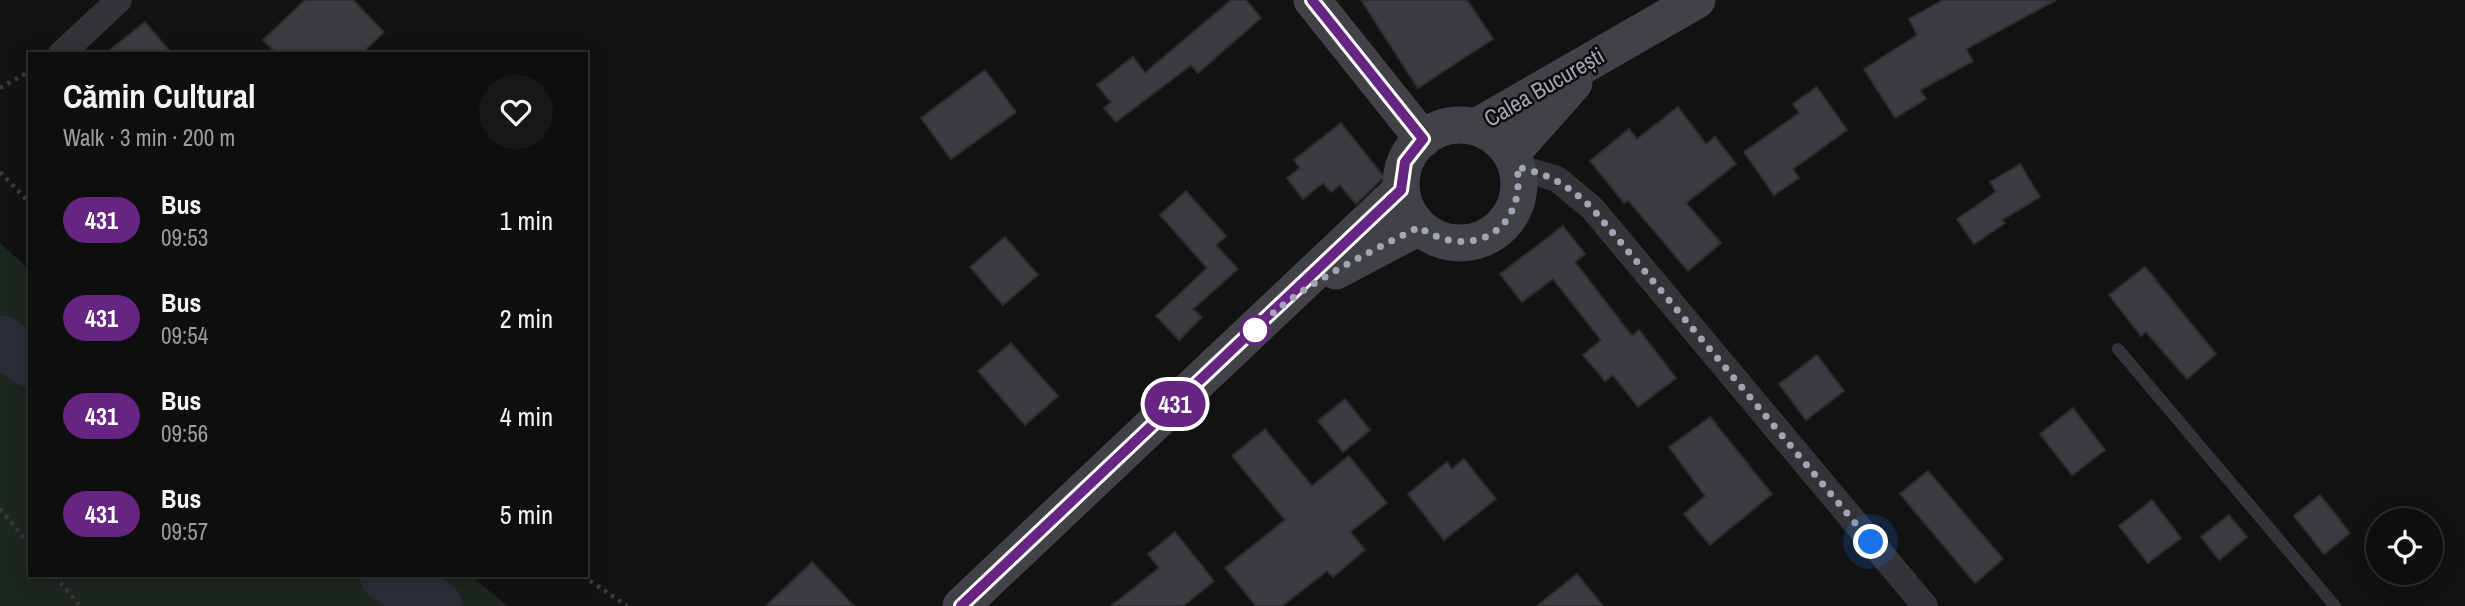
<!DOCTYPE html>
<html lang="en">
<head>
<meta charset="utf-8">
<style>
  body { margin:0; font-family:"Archivo Narrow",sans-serif; background:#171717; color:#f1f3f6; height:100vh; display:flex; flex-direction:column; font-size:26px; white-space:nowrap }
  * { box-sizing:border-box; margin:0 }
  p { font-size:23px; color:#9b9c9e }
  .icon { flex:none; width:38px; height:38px; fill:none; stroke:currentColor; stroke-width:2; stroke-linecap:round; stroke-linejoin:round }
  .map { position:relative; flex:1; overflow:hidden }
  .side { position:absolute; left:28px; top:52px; width:560px; height:525px; display:flex; flex-direction:column; background:#0e0e0e; border-radius:0px; box-shadow:0 4px 18px #0003,0 0 0 2px #2e2e2e }
  .side>* { flex:none }
  .badge { padding:0 14px; border-radius:23px; font-size:24px; line-height:46px }
  .tools { position:absolute; left:2366px; top:508px; display:grid; gap:14px }
  .tools a { display:grid; place-items:center; width:77px; height:77px; border-radius:50%; background:#0e0e0e; box-shadow:0 4px 18px #0003,0 0 0 2px #2e2e2e; font-size:35px }
  .you { position:absolute; width:35px; height:35px; margin:-18px; border:5px solid #fff; border-radius:50%; background:#1a73e8; box-shadow:0 0 0 10px #1a73e833 }
  .map>.badge { position:absolute; translate:-50% -50%; box-shadow:0 0 0 4px #fff }
  .round { display:grid; place-items:center; flex:none; width:74px; height:74px; border-radius:37px; background:#171717 }
  .overview { display:flex; align-items:center; justify-content:space-between; height:119px; padding:0 35px }
  h1 { font-size:33px; font-weight:800; line-height:52px }
  ul { padding:0; list-style:none }
  li { display:flex; align-items:center; gap:21px; height:98px; padding:0 35px }
  li div { flex:1 }
  li b { display:block; font-size:26px }
  li em { font-style:normal }
  li .badge { min-width:77px; font-weight:700; text-align:center }
  .map>svg:first-child { display:block }
  .green { fill:#1e2620 }
  .lines { fill:none; stroke-linecap:round; stroke-linejoin:round }
  .river { stroke:#292d37; stroke-width:52 }
  .building { fill:#3c3c40; stroke:#2d2c2f; stroke-width:2 }
  .path { stroke:#39393f; stroke-width:4.5; stroke-dasharray:3.5 5; stroke-linecap:butt }
  .service { stroke:#333338; stroke-width:12 }
  .minor { stroke:#333338; stroke-width:26 }
  .secondary { stroke:#414148; stroke-width:37 }
  .line-casing { stroke:#fff; stroke-width:16 }
  .line { stroke:#662483; stroke-width:10 }
  .walk { stroke:#a4a5b4; stroke-width:7; stroke-dasharray:0 12.6 }
  .stop-dot { fill:#fff; stroke:#662483; stroke-width:3.5 }
  .labels { text-anchor:middle; stroke-width:5; stroke-linejoin:round; paint-order:stroke }
  .street-label { font-size:23px; fill:#a4a5b4; stroke:#0d0d0e }
</style>
</head>
<body>
<div class="map">
<svg width="2465" height="606" viewBox="0 0 2465 606">
  <rect width="100%" height="100%" fill="#121213"/>
  <polygon class="green" points="0,243 30,270 30,576 471,576 508,606 0,606"/>
  <g class="lines">
    <g class="river">
      <polyline points="0,341 30,361"/>
      <polyline points="386,576 436,606"/>
    </g>
  </g>
  <g class="building">
    <polygon points="305,0 353,0 384,32 361,54 277,54 263,40"/>
    <polygon points="1231,0 1246,0 1261,18 1198,73 1191,65 1116,122 1104,108 1111,102 1097,85 1133,57 1145,73"/>
    <polygon points="1361,0 1467,0 1493,39 1418,88"/>
    <polygon points="1943,0 2056,0 1966,49 1973,61 1920,90 1926,99 1895,118 1864,69 1917,35 1909,19"/>
    <polygon points="145,22 172,54 105,54"/>
    <polygon points="985,70 1016,112 951,159 921,118"/>
    <polygon points="1817,87 1847,130 1793,169 1799,178 1774,195 1744,152 1799,113 1793,104"/>
    <polygon points="1678,107 1706,144 1715,137 1736,164 1686,203 1721,243 1688,271 1628,200 1624,203 1590,161 1629,129 1637,139"/>
    <polygon points="1341,123 1384,177 1356,204 1340,185 1331,192 1323,183 1303,199 1287,178 1300,168 1294,160"/>
    <polygon points="2020,164 2040,197 2002,220 2005,223 1974,244 1957,219 1996,192 1990,182"/>
    <polygon points="1186,191 1226,236 1216,245 1238,269 1193,309 1202,317 1179,340 1156,316 1207,268 1160,215"/>
    <polygon points="1563,226 1585,254 1575,262 1632,336 1639,330 1676,378 1638,407 1613,375 1605,381 1583,355 1601,340 1553,279 1522,302 1500,274"/>
    <polygon points="1005,237 1038,275 1003,305 970,267"/>
    <polygon points="2145,267 2216,354 2187,379 2146,332 2141,336 2109,295"/>
    <polygon points="1011,343 1058,396 1025,425 978,371"/>
    <polygon points="1817,355 1844,391 1806,420 1779,384"/>
    <polygon points="1345,399 1370,430 1343,452 1318,421"/>
    <polygon points="2073,408 2105,450 2072,475 2040,434"/>
    <polygon points="1710,417 1772,494 1710,545 1684,514 1705,496 1669,447"/>
    <polygon points="1265,429 1312,486 1349,456 1387,503 1350,532 1365,550 1333,577 1327,571 1282,606 1256,606 1225,568 1285,520 1232,456"/>
    <polygon points="1464,459 1496,499 1444,540 1408,494 1447,462 1452,469"/>
    <polygon points="1928,471 2003,559 1975,583 1900,494"/>
    <polygon points="2320,495 2350,533 2324,554 2294,516"/>
    <polygon points="2152,500 2181,538 2148,563 2119,526"/>
    <polygon points="2229,515 2247,537 2219,560 2201,537"/>
    <polygon points="1175,532 1214,581 1183,606 1111,606 1159,568 1148,554"/>
    <polygon points="812,562 854,606 766,606"/>
    <polygon points="1577,574 1603,606 1537,606"/>
  </g>
  <g class="lines">
    <g class="path">
      <polyline points="0,88 30,71"/>
      <polyline points="0,172 30,203"/>
      <polyline points="0,509 30,545"/>
      <polyline points="55,576 80,606"/>
      <polyline points="583,576 627,606"/>
    </g>
    <polyline class="service" points="2118,349 2335,606"/>
    <g class="minor">
      <polyline points="61,54 119,0"/>
      <polyline points="1517,167 1557,179 1592,208 1925,606"/>
    </g>
    <g class="secondary">
      <polyline points="1312,0 1423,139"/>
      <circle cx="1460" cy="184" r="59"/>
      <polyline points="1476,127 1697,0"/>
      <polyline points="1511,154 1574,83"/>
      <polyline points="1336,271 1419,227"/>
      <polyline points="961,606 1401,190"/>
    </g>
  </g>
  <g class="lines">
    <defs>
      <polyline id="line" points="961,606 1401,190 1405,162 1423,139 1312,0"/>
    </defs>
    <use href="#line" class="line-casing"/>
    <use href="#line" class="line"/>
    <path class="walk" d="M1255 330C1293 289 1364 255 1419 227 1470 262 1527 231 1517 167 1549 174 1568 185 1592 208L1871 542"/>
  </g>
  <circle class="stop-dot" cx="1255" cy="330" r="14"/>
  <g class="labels">
    <g class="street-label">
      <text transform="translate(1544 87) rotate(-30)" y="8">Calea București</text>
    </g>
  </g>
</svg>
<div class="tools">
<a><svg class="icon" aria-label="locate" viewBox="0 0 24 24"><circle cx="12" cy="12" r="6"/><path d="M12 2v4M12 18v4M2 12h4M18 12h4"/></svg></a>
</div>
<div class="you" style="left:1871px;top:542px"></div>
<b class="badge" style="left:1175px;top:404px;background:#662483;color:#fff">431</b>
<section class="side">
<div class="overview"><div><h1>Cămin Cultural</h1><p>Walk · 3 min · 200 m</p></div><a class="round"><svg class="icon" aria-label="heart" viewBox="0 0 24 24"><path d="M12 20l-8-8c-3-5 5-10 8-4 3-6 11-1 8 4z"/></svg></a></div>
<ul>
<li><span class="badge" style="background:#662483;color:#fff">431</span><div><b>Bus</b><p>09:53</p></div><em>1 min</em></li>
<li><span class="badge" style="background:#662483;color:#fff">431</span><div><b>Bus</b><p>09:54</p></div><em>2 min</em></li>
<li><span class="badge" style="background:#662483;color:#fff">431</span><div><b>Bus</b><p>09:56</p></div><em>4 min</em></li>
<li><span class="badge" style="background:#662483;color:#fff">431</span><div><b>Bus</b><p>09:57</p></div><em>5 min</em></li>
</ul>
</section>
</div>
</body>
</html>
